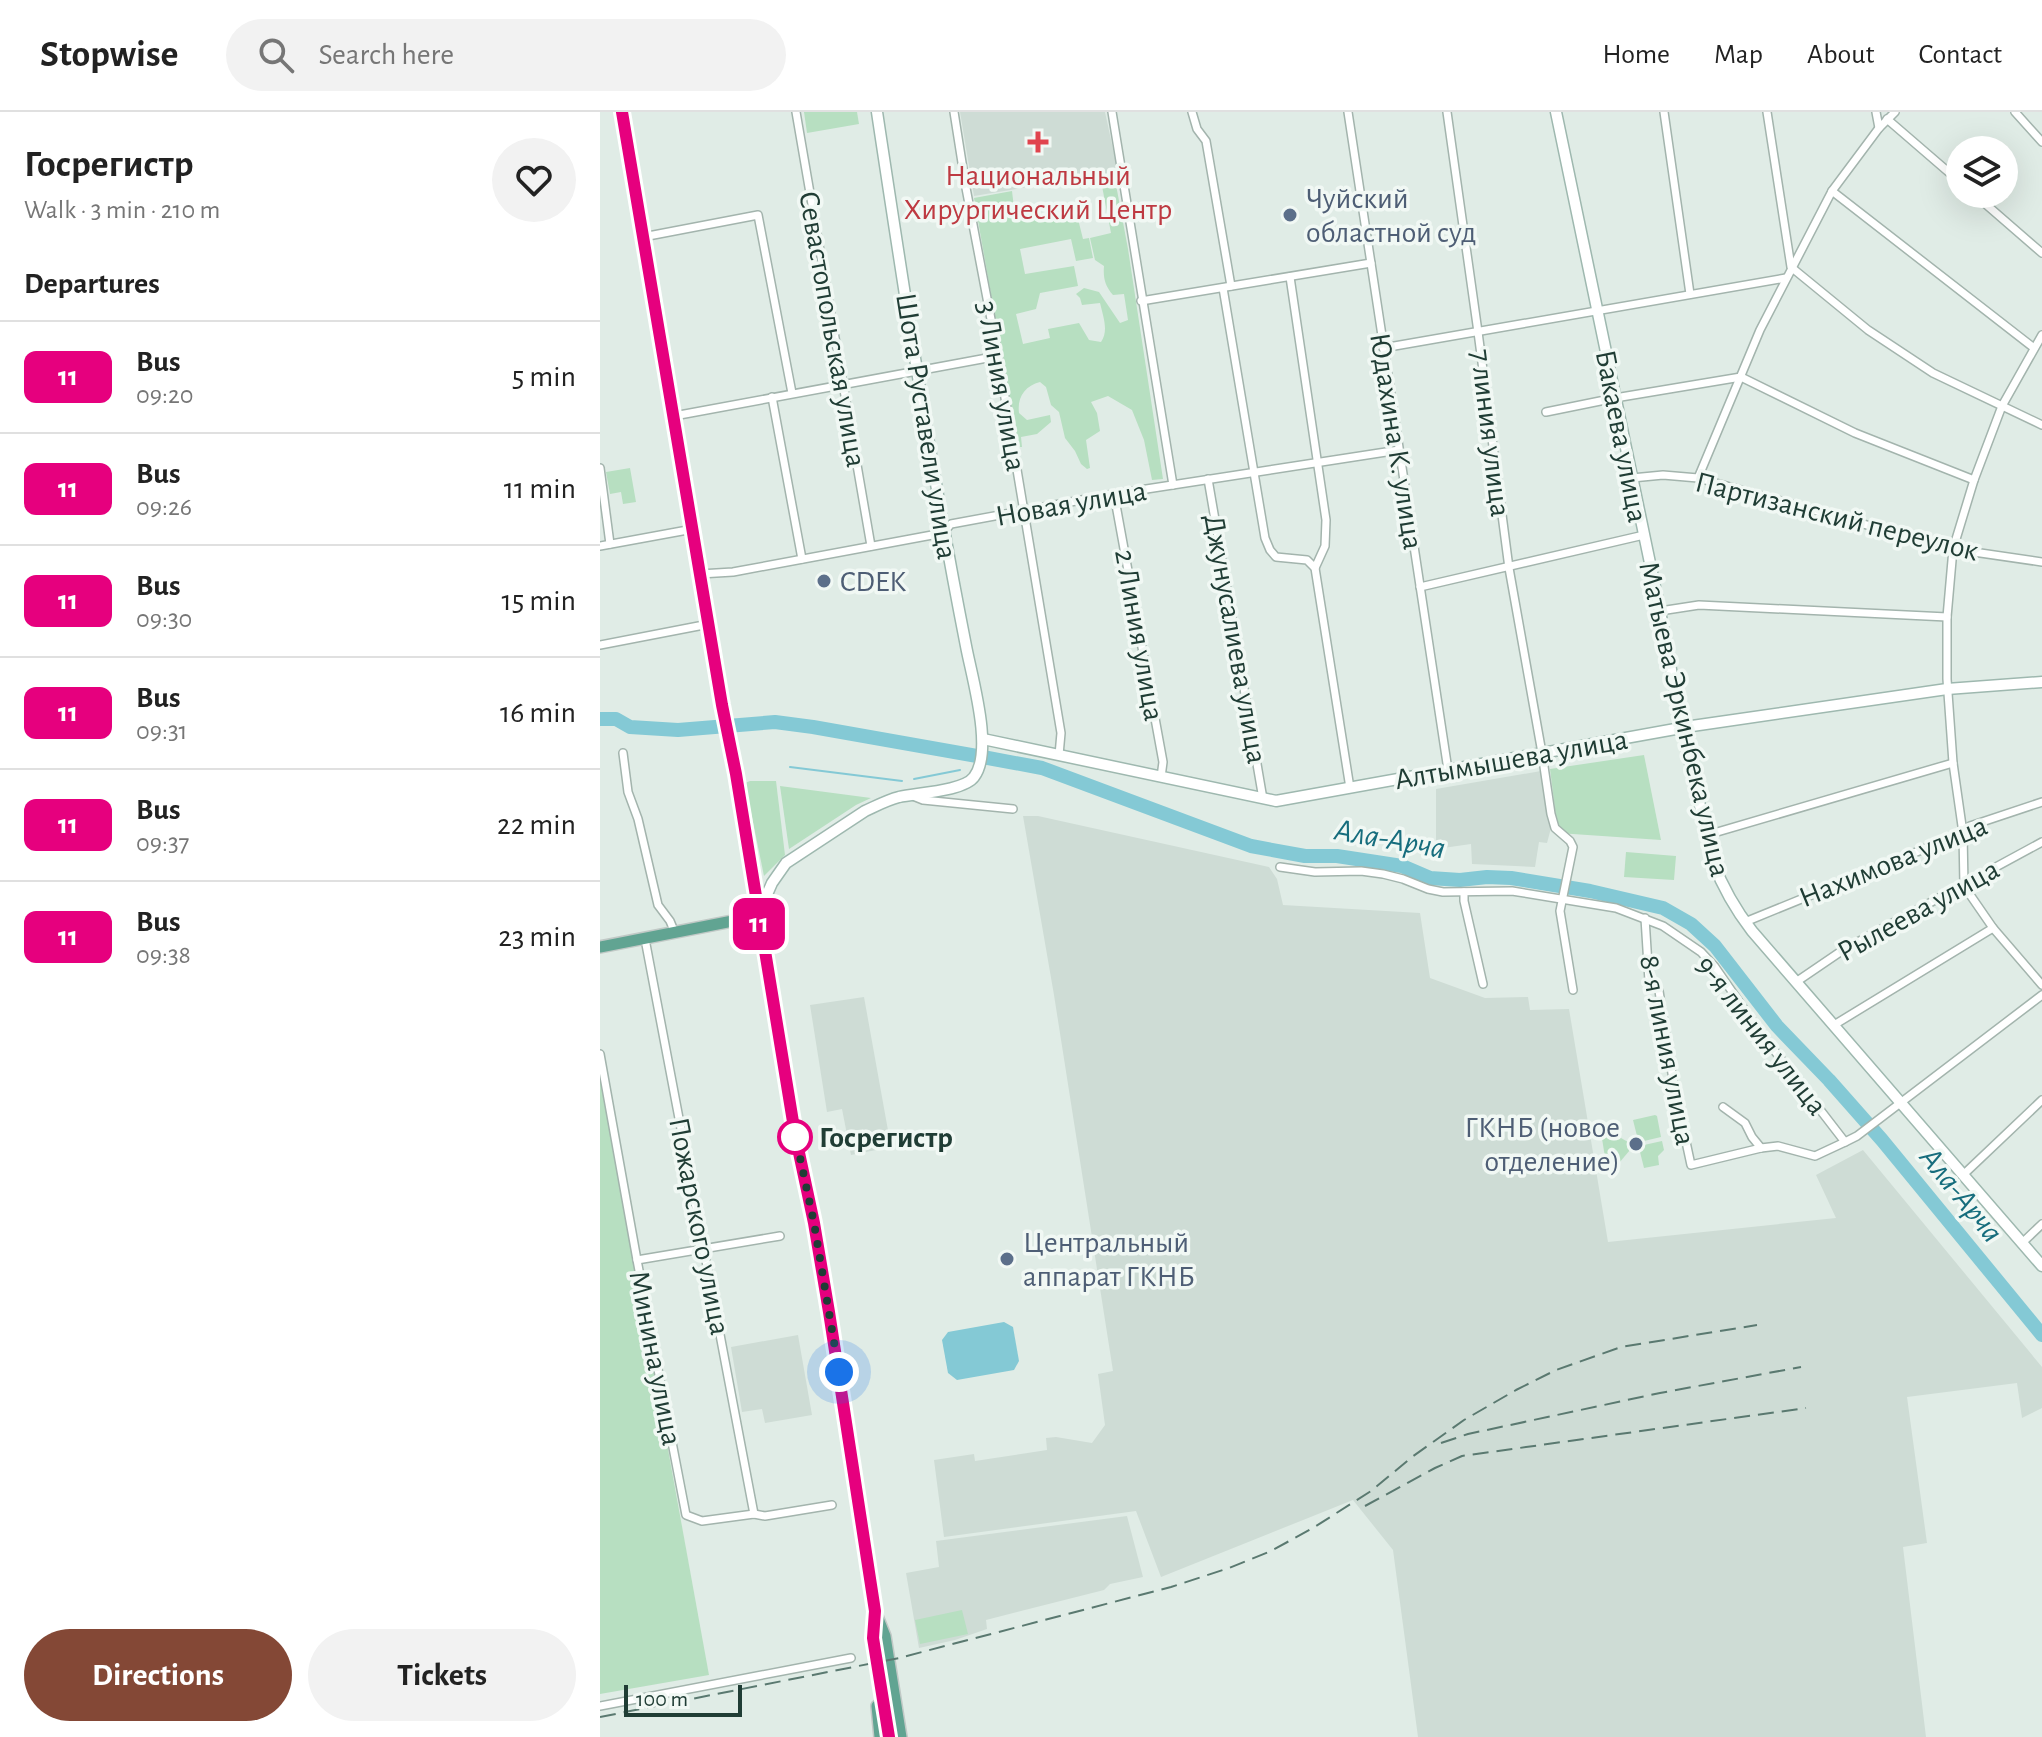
<!DOCTYPE html>
<html lang="en">
<head>
<meta charset="utf-8">
<style>
  body { margin:0; font-family:"Alegreya Sans",sans-serif; background:#f2f2f2; color:#222; height:100vh; display:flex; flex-direction:column; font-size:30px; white-space:nowrap }
  * { box-sizing:border-box; margin:0 }
  p { font-size:26px; color:#767676 }
  .icon { flex:none; width:44px; height:44px; fill:none; stroke:currentColor; stroke-width:2; stroke-linecap:round; stroke-linejoin:round }
  .map { position:relative; flex:1; overflow:hidden }
  .drawer { display:flex; flex-direction:column; background:#fff; width:600px }
  .drawer>* { flex:none }
  .badge { padding:0 16px; border-radius:12px; font-size:28px; line-height:52px }
  .controls { position:absolute; left:1346px; top:24px; display:grid; gap:16px }
  .controls a { display:grid; place-items:center; width:72px; height:72px; border-radius:50%; background:#fff; box-shadow:0 8px 32px #0002; font-size:40px }
  .scale { position:absolute; left:24px; bottom:20px; width:118px; box-sizing:border-box; padding-left:8px; border:4px solid #203d35; border-top:0; font-size:22px; line-height:28px; white-space:nowrap; color:#203d35; -webkit-text-stroke:6px #f1f8f4; paint-order:stroke }
  .you { position:absolute; width:40px; height:40px; margin:-20px; border:6px solid #fff; border-radius:50%; background:#1a73e8; box-shadow:0 0 0 12px #1a73e833 }
  .map>.badge { position:absolute; translate:-50% -50%; box-shadow:0 0 0 4px #fff }
  h2 { padding:0 24px; font-size:30px; line-height:72px }
  .round { display:grid; place-items:center; flex:none; width:84px; height:84px; border-radius:42px; background:#f2f2f2 }
  .summary { display:flex; align-items:center; justify-content:space-between; height:136px; padding:0 24px }
  h1 { font-size:38px; font-weight:600; line-height:60px }
  .cta { display:flex; gap:16px; margin-top:auto; padding:16px 24px }
  .cta a { flex:1; height:92px; border-radius:48px; background:#844836; color:#fff; font-size:32px; font-weight:600; line-height:92px; text-align:center }
  .cta a+a { background:#f2f2f2; color:#222 }
  ul { padding:0; list-style:none }
  li { display:flex; align-items:center; gap:24px; height:112px; padding:0 24px; border-top:2px solid #e0e0e0 }
  li div { flex:1 }
  li b { display:block; font-size:30px }
  li em { font-style:normal }
  li .badge { min-width:88px; font-weight:700; text-align:center }
  header { display:flex; align-items:center; gap:48px; box-sizing:border-box; height:112px; padding:0 40px; background:#fff; border-bottom:2px solid #e0e0e0 }
  header strong { font-size:38px }
  nav { display:flex; gap:44px; margin-inline-start:auto; font-size:28px }
  .search { width:560px; height:72px; background:#f2f2f2; display:flex; align-items:center; gap:20px; box-sizing:border-box; padding:0 28px; border-radius:44px; color:#767676; font-size:30px }
  main { display:flex; flex:1; min-height:0 }
  .map>svg:first-child { display:block }
  .built { fill:#cedcd5 }
  .green { fill:#b7dfc1 }
  .water { fill:#84c9d5 }
  .lines { fill:none; stroke-linecap:round; stroke-linejoin:round }
  .stream { stroke:#84c9d5; stroke-width:2 }
  .river { stroke:#84c9d5; stroke-width:14 }
  .street-casing { stroke:#a3b4ad; stroke-width:10 }
  .secondary-casing { stroke:#9eb8af; stroke-width:13 }
  .primary-casing { stroke:#c1c9c6; stroke-width:14 }
  .street { stroke:#fff; stroke-width:7 }
  .secondary { stroke:#fff; stroke-width:10 }
  .primary { stroke:#61a492; stroke-width:11 }
  .rail { stroke:#5a7970; stroke-width:2; stroke-dasharray:16 8; stroke-linecap:butt }
  .line-casing { stroke:#fff; stroke-width:18 }
  .line { stroke:#e6007e; stroke-width:12 }
  .walk { stroke:#203d35; stroke-width:8; stroke-dasharray:0 14.4 }
  .health-dot { fill:#e0444e; stroke:#f1f8f4; stroke-width:3 }
  .service-dot { fill:#5c6f8a; stroke:#f1f8f4; stroke-width:3 }
  .stop-dot { fill:#fff; stroke:#e6007e; stroke-width:4 }
  .labels { text-anchor:middle; stroke-width:7; stroke-linejoin:round; paint-order:stroke }
  .health-label { font-size:30px; fill:#be3a42; stroke:#f1f8f4 }
  .service-label { font-size:30px; fill:#4e5e75; stroke:#f1f8f4; text-anchor:start }
  .street-label { font-size:30px; fill:#203d35; stroke:#f1f8f4 }
  .stop-label { font-size:30px; font-weight:bold; fill:#203d35; stroke:#f1f8f4; text-anchor:start }
  .water-label { font-size:32px; font-style:italic; fill:#166d7d; stroke:#f1f8f4 }
</style>
</head>
<body>
<header>
<strong>Stopwise</strong>
<div class="search"><svg class="icon" aria-label="search" viewBox="0 0 24 24"><circle cx="10" cy="10" r="6"/><path d="M15 15l6 6"/></svg>Search here</div>
<nav><a>Home</a><a>Map</a><a>About</a><a>Contact</a></nav>
</header>
<main>
<section class="drawer">
<div class="summary"><div><h1>Госрегистр</h1><p>Walk · 3 min · 210 m</p></div><a class="round"><svg class="icon" aria-label="heart" viewBox="0 0 24 24"><path d="M12 20l-8-8c-3-5 5-10 8-4 3-6 11-1 8 4z"/></svg></a></div>
<h2>Departures</h2>
<ul>
<li><span class="badge" style="background:#e6007e;color:#fff">11</span><div><b>Bus</b><p>09:20</p></div><em>5 min</em></li>
<li><span class="badge" style="background:#e6007e;color:#fff">11</span><div><b>Bus</b><p>09:26</p></div><em>11 min</em></li>
<li><span class="badge" style="background:#e6007e;color:#fff">11</span><div><b>Bus</b><p>09:30</p></div><em>15 min</em></li>
<li><span class="badge" style="background:#e6007e;color:#fff">11</span><div><b>Bus</b><p>09:31</p></div><em>16 min</em></li>
<li><span class="badge" style="background:#e6007e;color:#fff">11</span><div><b>Bus</b><p>09:37</p></div><em>22 min</em></li>
<li><span class="badge" style="background:#e6007e;color:#fff">11</span><div><b>Bus</b><p>09:38</p></div><em>23 min</em></li>
</ul>
<div class="cta"><a>Directions</a><a>Tickets</a></div>
</section>
<div class="map">
<svg width="1442" height="1625" viewBox="0 0 1442 1625">
  <rect width="100%" height="100%" fill="#e0ece6"/>
  <g class="built">
    <polygon points="360,0 505,0 518,60 374,84"/>
    <polygon points="941,659 951,716 947,731 939,730 935,755 872,752 871,732 836,737 836,677"/>
    <polygon points="423,704 438,704 669,755 677,767 683,793 820,801 830,866 885,886 928,885 930,898 969,897 1008,1130 1236,1106 1216,1063 1263,1038 1442,1255 1442,1296 1422,1306 1417,1271 1307,1285 1327,1431 1303,1435 1326,1625 818,1625 793,1438 753,1388 561,1465 536,1399 344,1425 334,1348 374,1342 375,1349 447,1338 446,1326 456,1325 492,1331 505,1313 498,1262 513,1259 454,883"/>
    <polygon points="264,885 291,1035 251,1043 242,997 227,1000 210,893"/>
    <polygon points="198,1223 212,1303 165,1311 162,1297 142,1300 131,1235"/>
    <polygon points="527,1404 543,1465 510,1472 504,1478 386,1508 387,1517 355,1528 319,1536 306,1461 339,1455 336,1429"/>
  </g>
  <g class="green">
    <polygon points="204,0 257,0 259,12 207,21"/>
    <path d="M514 62 528 137 563 367 552 368 544 328 532 298 508 284 491 290 497 301 500 319 486 328 490 356 487 357 481 352 475 339 465 326 459 300 451 293 446 275 440 270C425 274 417 285 419 301L427 308 450 303 451 310 437 322 421 325 422 335H418L374 86 412 79 415 104 424 108 476 99 483 127 489 126 493 146 476 149 471 127 420 137 425 162 474 154 478 174 440 181 436 197 416 202 423 232 450 226 448 217 479 211 489 228 501 230C509 219 503 204 500 191L482 193 480 186 476 182 484 176 499 180 520 211 528 208 524 182 513 183C505 174 503 166 504 154L495 148 490 126 511 121 502 74 479 76 475 68Z"/>
    <polygon points="30,356 36,390 23,392 21,380 10,382 6,360"/>
    <polygon points="1044,643 1061,728 958,721 950,657"/>
    <polygon points="150,669 176,669 185,743 164,764 145,671"/>
    <polygon points="180,674 271,686 256,693 189,737"/>
    <polygon points="1026,740 1076,744 1074,768 1024,765"/>
    <polygon points="0,963 109,1563 0,1582"/>
    <polygon points="1055,1003 1057,1004 1061,1025 1044,1029 1041,1025 1037,1024 1033,1008"/>
    <polygon points="1000,1014 1028,1030 1030,1038 1008,1064"/>
    <polygon points="1062,1029 1064,1038 1058,1044 1059,1053 1044,1056 1040,1040 1044,1033"/>
    <polygon points="362,1498 368,1522 320,1532 315,1508"/>
  </g>
  <polygon class="water" points="404,1210 413,1215 419,1249 414,1258 357,1268 348,1261 342,1228 348,1220"/>
  <g class="lines">
    <g class="stream">
      <polyline points="190,655 302,669"/>
      <polyline points="314,667 360,658"/>
    </g>
    <polyline class="river" points="0,607 16,607 30,615 78,618 175,610 213,615 388,646 442,656 651,734 705,744 737,744 802,754 830,766 860,768 887,765 911,766 990,779 1063,796 1091,812 1115,834 1177,914 1229,968 1282,1028 1442,1223"/>
    <defs>
      <g id="street">
        <polyline points="196,0 271,434"/>
        <polyline points="354,0 366,76 398,244 461,621 459,643"/>
        <polyline points="512,0 573,373"/>
        <polyline points="592,0 597,17 606,29 631,174"/>
        <polyline points="748,0 848,658"/>
        <polyline points="847,0 878,220 909,456 942,641 951,702 955,716 970,729 973,735 960,799 973,878"/>
        <polyline points="1064,0 1090,182"/>
        <polyline points="1167,0 1191,155 1268,218 1333,261 1442,313"/>
        <polyline points="1276,0 1279,16"/>
        <polyline points="1415,0 1442,30"/>
        <polyline points="1287,7 1360,70"/>
        <polyline points="1232,79 1434,236"/>
        <polyline points="1374,82 1442,141"/>
        <polyline points="43,125 158,103 192,281"/>
        <polyline points="690,165 726,408 725,434 715,456"/>
        <polyline points="623,176 665,426 670,438 676,445 707,448 715,456 750,676"/>
        <polyline points="541,189 771,151"/>
        <polyline points="1442,223 1402,294 1374,368 1353,437 1347,505 1347,567 1353,651 1363,721 1364,774 1393,816 1442,873"/>
        <polyline points="783,236 1186,166"/>
        <polyline points="172,285 202,447"/>
        <polyline points="946,300 1015,286 1141,265 1255,321 1374,368"/>
        <polyline points="74,304 398,244"/>
        <polyline points="0,356 10,432"/>
        <polyline points="1032,366 1063,363 1098,366 1353,437 1442,450"/>
        <polyline points="1098,366 1160,218 1232,79 1279,16 1295,0"/>
        <polyline points="608,367 663,687"/>
        <polyline points="514,382 563,650 561,665"/>
        <polyline points="0,434 93,417"/>
        <polyline points="100,462 133,460 343,421 351,412 514,382 799,338"/>
        <polyline points="820,475 1044,423"/>
        <polyline points="1060,499 1099,493 1347,505"/>
        <polyline points="0,533 109,512"/>
        <polyline points="23,641 28,680 38,707 58,793 70,809 75,821"/>
        <polyline points="313,684 323,688 413,697"/>
        <polyline points="1107,723 1353,651"/>
        <polyline points="680,755 715,760 761,759 783,762 803,767 828,777 843,780 912,779 1016,796 1063,814 1101,840 1115,855 1160,920 1245,1030 1257,1024 1442,883"/>
        <polyline points="864,780 864,789 883,872"/>
        <polyline points="1045,806 1049,869 1059,879 1074,974 1091,1053 1161,1036 1178,1034 1215,1044 1245,1030"/>
        <polyline points="1145,810 1363,721 1370,714 1442,690"/>
        <polyline points="45,827 154,1402"/>
        <polyline points="1196,870 1243,838 1442,730"/>
        <polyline points="1234,913 1393,816"/>
        <polyline points="0,942 37,1148 86,1403 102,1409 154,1402 165,1404 232,1393"/>
        <polyline points="1123,995 1145,1011 1152,1025 1161,1036"/>
        <polyline points="1363,1063 1442,988"/>
        <polyline points="1422,1131 1442,1112"/>
        <polyline points="37,1148 180,1124"/>
        <polyline points="0,1594 251,1546"/>
      </g>
      <g id="secondary">
        <path d="M956 0 1060 499 1082 616 1113 750C1123 776 1135 797 1152 819L1442 1154"/>
        <polyline points="383,627 676,689 1092,614 1347,577 1442,570"/>
        <path d="M158 803 172 771 186 751 265 699C276 694 287 688 299 685 317 681 364 679 374 665 394 639 372 566 366 534 331 357 304 179 277 0"/>
      </g>
      <g id="primary">
        <polyline points="22,0 128,628 136,662 195,1022 214,1111 229,1200 275,1499 285,1524 301,1625"/>
        <polyline points="0,835 158,804"/>
        <polyline points="275,1503 273,1526 289,1625"/>
        <polyline points="277,1594 280,1625"/>
      </g>
    </defs>
    <use href="#street" class="street-casing"/>
    <use href="#secondary" class="secondary-casing"/>
    <use href="#primary" class="primary-casing"/>
    <use href="#street" class="street"/>
    <use href="#secondary" class="secondary"/>
    <use href="#primary" class="primary"/>
    <g class="rail">
      <polyline points="841,1331 868,1322 1060,1281 1201,1255"/>
      <polyline points="765,1394 835,1356 862,1344 1206,1296"/>
      <polyline points="0,1605 299,1546 571,1475 629,1456 671,1439 713,1416 771,1379 812,1345 864,1308 916,1278 956,1258 1021,1235 1157,1213"/>
    </g>
  </g>
  <g class="lines">
    <defs>
      <polyline id="line" points="22,0 122,593 136,662 195,1022 214,1111 229,1200 275,1499 273,1526 289,1625"/>
    </defs>
    <use href="#line" class="line-casing"/>
    <use href="#line" class="line"/>
    <polyline class="walk" points="195,1025 195,1022 214,1111 239,1260"/>
  </g>
  <path class="health-dot" d="M434 18h8v8h8v8h-8v8h-8v-8h-8v-8h8z"/>
  <g class="service-dot">
    <circle cx="690" cy="103" r="8"/>
    <circle cx="224" cy="469" r="8"/>
    <circle cx="1036" cy="1032" r="8"/>
    <circle cx="407" cy="1147" r="8"/>
  </g>
  <circle class="stop-dot" cx="195" cy="1025" r="16"/>
  <g class="labels">
    <g class="health-label">
      <text x="438" y="73">Национальный<tspan x="438" dy="34">Хирургический Центр</tspan></text>
    </g>
    <g class="service-label">
      <text x="706" y="96">Чуйский<tspan x="706" dy="34">областной суд</tspan></text>
      <text x="240" y="479">CDEK</text>
      <text x="1020" y="1025" text-anchor="end">ГКНБ (новое<tspan x="1020" dy="34">отделение)</tspan></text>
      <text x="423" y="1140">Центральный<tspan x="423" dy="34">аппарат ГКНБ</tspan></text>
    </g>
    <g class="street-label">
      <text transform="translate(233 217) rotate(80)" y="10">Севастопольская улица</text>
      <text transform="translate(402 274) rotate(80)" y="10">3 Линия улица</text>
      <text transform="translate(327 314) rotate(81)" y="10">Шота Руставели улица</text>
      <text transform="translate(891 321) rotate(83)" y="10">7 линия улица</text>
      <text transform="translate(1022 324) rotate(79)" y="10">Бакаева улица</text>
      <text transform="translate(797 329) rotate(81)" y="10">Юдахина К. улица</text>
      <text transform="translate(471 391) rotate(-10)" y="10">Новая улица</text>
      <text transform="translate(1237 404) rotate(14)" y="10">Партизанский переулок</text>
      <text transform="translate(540 523) rotate(80)" y="10">2 Линия улица</text>
      <text transform="translate(636 527) rotate(80)" y="10">Джунусалиева улица</text>
      <text transform="translate(1085 607) rotate(77)" y="10">Матыева Эркинбека улица</text>
      <text transform="translate(911 647) rotate(-10)" y="10">Алтымышева улица</text>
      <text transform="translate(1293 749) rotate(-22)" y="10">Нахимова улица</text>
      <text transform="translate(1318 798) rotate(-29)" y="10">Рылеева улица</text>
      <text transform="translate(1162 923) rotate(52)" y="10">9-я линия улица</text>
      <text transform="translate(1068 938) rotate(79)" y="10">8-я линия улица</text>
      <text transform="translate(100 1114) rotate(79)" y="10">Пожарского улица</text>
      <text transform="translate(56 1246) rotate(79)" y="10">Минина улица</text>
    </g>
    <g class="stop-label">
      <text x="219" y="1035">Госрегистр</text>
    </g>
    <g class="water-label">
      <text transform="translate(790 726) rotate(10)" y="11">Ала-Арча</text>
      <text transform="translate(1362 1082) rotate(51)" y="11">Ала-Арча</text>
    </g>
  </g>
</svg>
<div class="controls">
<a><svg class="icon" aria-label="layers" viewBox="0 0 24 24"><path d="M12 4l9 5-9 5-9-5zM3 14l9 5 9-5"/></svg></a>
</div>
<div class="scale">100 m</div>
<div class="you" style="left:239px;top:1260px"></div>
<b class="badge" style="left:159px;top:812px;background:#e6007e;color:#fff">11</b>
</div>
</main>
</body>
</html>
